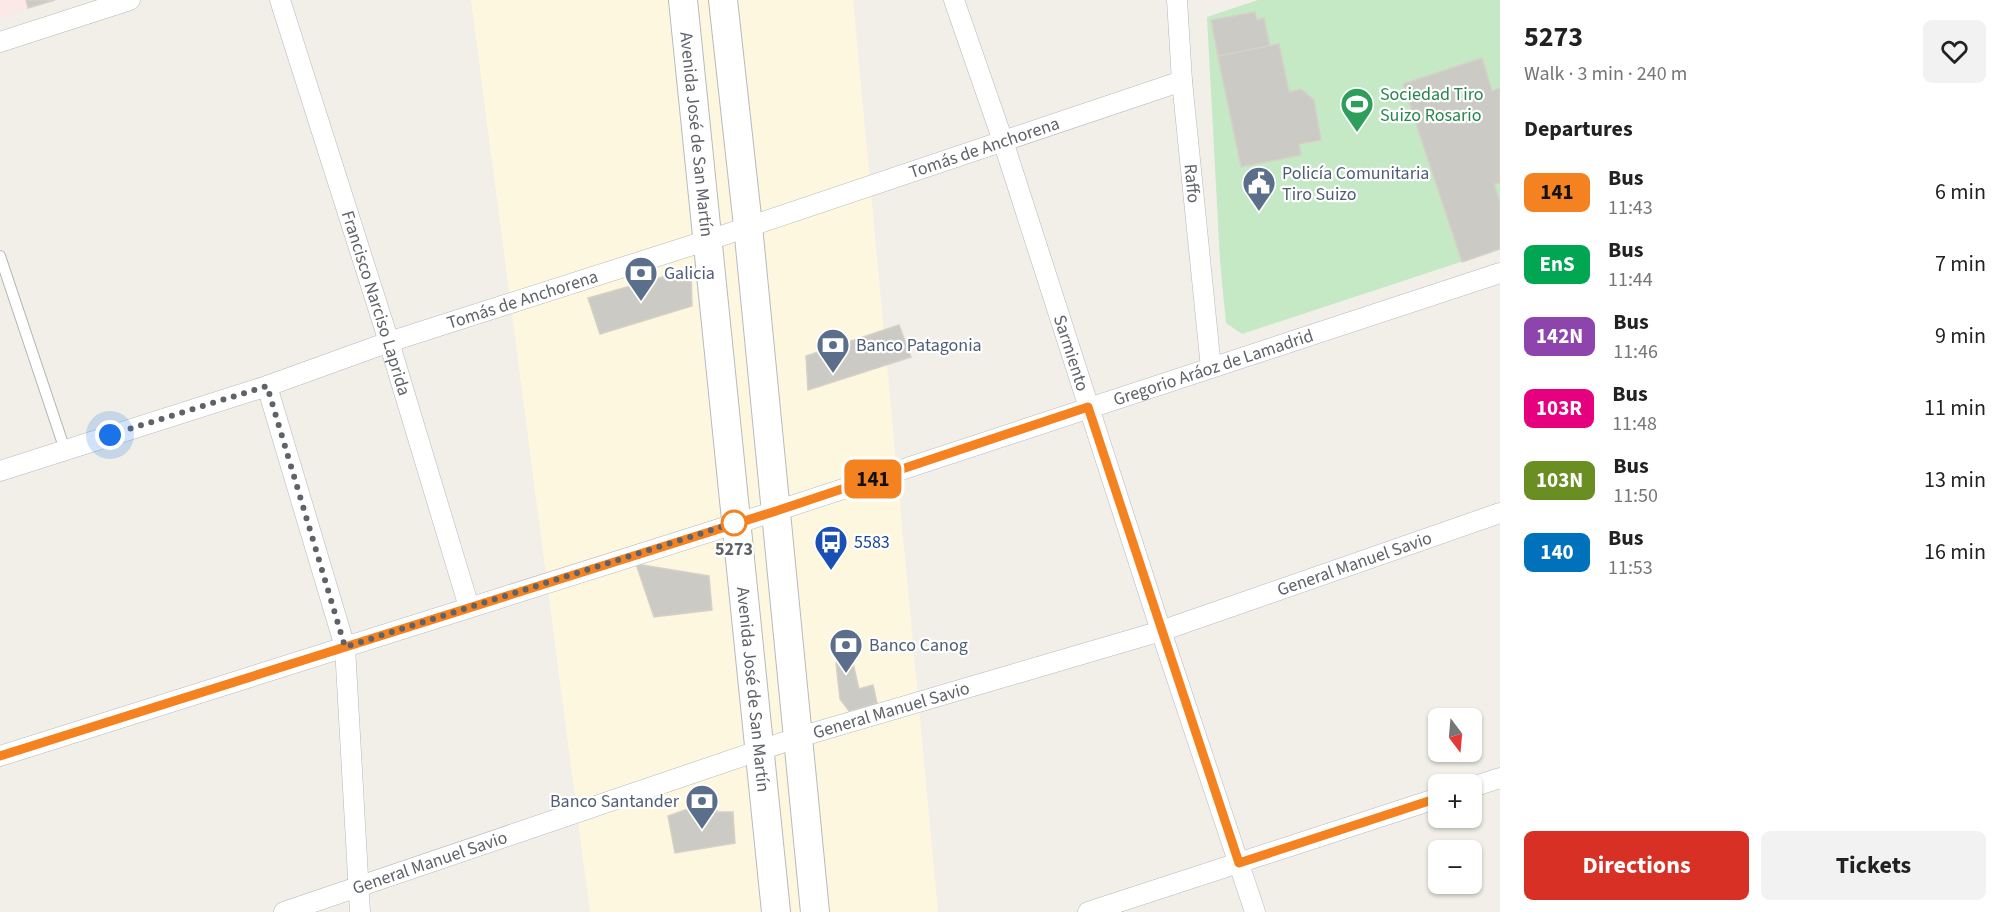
<!DOCTYPE html>
<html lang="en">
<head>
<meta charset="utf-8">
<style>
  body { margin:0; font-family:"Source Sans 3",sans-serif; background:#f2f2f2; color:#222; height:100vh; display:flex; flex-direction:column; font-size:22px; white-space:nowrap }
  * { box-sizing:border-box; margin:0 }
  p { font-size:20px; color:#767676 }
  .icon { flex:none; width:33px; height:33px; fill:none; stroke:currentColor; stroke-width:2; stroke-linecap:round; stroke-linejoin:round }
  .map { position:relative; flex:1; overflow:hidden }
  .sheet { display:flex; flex-direction:column; background:#fff; width:510px }
  .sheet>* { flex:none }
  .badge { padding:0 12px; border-radius:9px; font-size:21px; line-height:39px }
  .needle { width:39px; rotate:164deg }
  .buttons { position:absolute; left:1428px; top:708px; display:grid; gap:12px }
  .buttons a { display:grid; place-items:center; width:54px; height:54px; border-radius:9px; background:#fff; box-shadow:0 2px 4px #0004; font-size:30px }
  .you { position:absolute; width:30px; height:30px; margin:-15px; border:4px solid #fff; border-radius:50%; background:#1a73e8; box-shadow:0 0 0 9px #1a73e833 }
  .map>.badge { position:absolute; translate:-50% -50%; box-shadow:0 0 0 3px #fff }
  h2 { padding:0 24px; font-size:22px; line-height:54px }
  .round { display:grid; place-items:center; flex:none; width:63px; height:63px; border-radius:9px; background:#f2f2f2 }
  .head { display:flex; align-items:center; justify-content:space-between; height:102px; padding:0 24px }
  h1 { font-size:28px; font-weight:700; line-height:45px }
  .primary-button { display:flex; gap:12px; margin-top:auto; padding:12px 24px }
  .primary-button a { flex:1; height:69px; border-radius:9px; background:#d93025; color:#fff; font-size:24px; font-weight:700; line-height:69px; text-align:center }
  .primary-button a+a { background:#f2f2f2; color:#222 }
  ul { padding:0; list-style:none }
  li { display:flex; align-items:center; gap:18px; height:72px; padding:0 24px }
  li div { flex:1 }
  li b { display:block; font-size:22px }
  li em { font-style:normal }
  li .badge { min-width:66px; font-weight:700; text-align:center }
  main { display:flex; flex:1; min-height:0 }
  .map>svg:first-child { display:block }
  .commercial { fill:#fef7e0 }
  .medical { fill:#fce8e6 }
  .green { fill:#c5e8c5 }
  .building { fill:#cccac5; stroke:#d6d1c6; stroke-width:1.5 }
  .lines { fill:none; stroke-linecap:round; stroke-linejoin:round }
  .lane-casing { stroke:#b5b8bc; stroke-width:12 }
  .street-casing { stroke:#b5b8bc; stroke-width:21 }
  .secondary-casing { stroke:#b6babf; stroke-width:30 }
  .lane { stroke:#fff; stroke-width:10 }
  .street { stroke:#fff; stroke-width:20 }
  .secondary { stroke:#fff; stroke-width:28 }
  .line-casing { stroke:#fff; stroke-width:14 }
  .line { stroke:#f58220; stroke-width:9 }
  .walk { stroke:#5f6368; stroke-width:6; stroke-dasharray:0 10.8 }
  .stop-dot { fill:#fff; stroke:#f58220; stroke-width:3 }
  .labels { text-anchor:middle; stroke-width:4.5; stroke-linejoin:round; paint-order:stroke }
  .leisure-label { font-size:18px; fill:#27864d; stroke:#fff; text-anchor:start }
  .street-label { font-size:18px; fill:#5f6368; stroke:#fff }
  .service-label { font-size:18px; fill:#4e5e75; stroke:#fff; text-anchor:start }
  .transit-label { font-size:18px; fill:#164399; stroke:#fff; text-anchor:start }
  .stop-label { font-size:18px; font-weight:bold; fill:#5f6368; stroke:#fff }
</style>
</head>
<body>
<main>
<div class="map">
<svg width="1500" height="912" viewBox="0 0 1500 912">
  <rect width="100%" height="100%" fill="#f1efe8"/>
  <polygon class="commercial" points="471,0 853,0 938,912 590,912"/>
  <polygon class="medical" points="0,0 55,0 0,18"/>
  <polygon class="green" points="1258,0 1500,0 1500,249 1242,334 1226,323 1220,261 1207,17"/>
  <g class="building">
    <polygon points="26,0 55,0 28,8"/>
    <polygon points="1255,12 1257,20 1264,18 1270,46 1218,56 1211,20"/>
    <polygon points="1279,44 1289,92 1301,89 1314,100 1321,140 1299,144 1301,155 1241,167 1218,56"/>
    <polygon points="1482,58 1492,91 1500,88 1500,183 1494,184 1500,202 1500,249 1462,262 1403,84"/>
    <polygon points="691,269 692,306 600,334 588,298"/>
    <polygon points="899,325 911,357 808,390 806,356"/>
    <polygon points="636,564 709,576 712,610 654,617"/>
    <polygon points="852,659 859,689 873,685 877,703 849,711 840,699 836,663"/>
    <polygon points="716,799 717,812 733,812 735,843 675,853 668,816"/>
  </g>
  <g class="lines">
    <defs>
      <polyline id="lane" points="0,256 65,450"/>
      <g id="street">
        <path id="s1" d="M280 0 389 342 469 607"/>
        <path id="s2" d="M954 0 1003 141 1161 631 1255 912"/>
        <path id="s3" d="M1177 0 1182 81 1211 368"/>
        <polyline points="0,42 130,0"/>
        <polyline points="267,386 345,647 360,912"/>
        <path id="s4" d="M0 471 267 386 389 342 727 234 1182 81"/>
        <path id="s5" d="M0 756 776 511 1500 273"/>
        <polyline points="1472,787 1500,778"/>
        <path id="s6" d="M284 912 796 738 1161 631 1500 513"/>
        <polyline points="1088,912 1438,798"/>
      </g>
      <g id="secondary">
        <path id="s7" d="M683 0 776 912"/>
        <polyline points="723,0 748,226 815,912"/>
      </g>
    </defs>
    <use href="#lane" class="lane-casing"/>
    <use href="#street" class="street-casing"/>
    <use href="#secondary" class="secondary-casing"/>
    <use href="#lane" class="lane"/>
    <use href="#street" class="street"/>
    <use href="#secondary" class="secondary"/>
  </g>
  <g class="lines">
    <defs>
      <polyline id="line" points="0,756 776,511 1088,407 1239,863 1438,798"/>
    </defs>
    <use href="#line" class="line-casing"/>
    <use href="#line" class="line"/>
    <polyline class="walk" points="110,435 267,386 345,647 737,522 734,523"/>
  </g>
  <defs>
    <symbol id="stadium-pin" viewBox="-11 -11 22 30"><path d="M0 17L-7.5 6A9.5 9.5 0 1 1 7.5 6Z" fill="#2e9e5b" stroke="#fff"/><path d="M0-5a6.5 5 0 1 0 0 10a6.5 5 0 1 0 0-10ZM-3.5-1.8h7v3.6h-7Z" fill="#fff"/></symbol>
    <symbol id="civic-pin" viewBox="-11 -11 22 30"><path d="M0 17L-7.5 6A9.5 9.5 0 1 1 7.5 6Z" fill="#5c6f8a" stroke="#fff"/><path d="M-.6-6.5H3V-4.5H.6V-3L4-1V1h2V6H-6V1h2V-1L-.6-3ZM-1.2 2.5V6h2.4V2.5Z" fill="#fff"/></symbol>
    <symbol id="bank-pin" viewBox="-11 -11 22 30"><path d="M0 17L-7.5 6A9.5 9.5 0 1 1 7.5 6Z" fill="#5c6f8a" stroke="#fff"/><path d="M-6-4H6V4H-6ZM0-2.3a2.3 2.3 0 1 0 0 4.6a2.3 2.3 0 1 0 0-4.6Z" fill="#fff"/></symbol>
    <symbol id="bus-pin" viewBox="-11 -11 22 30"><path d="M0 17L-7.5 6A9.5 9.5 0 1 1 7.5 6Z" fill="#1a4fb4" stroke="#fff"/><path d="M-5-6H5V4H4V6H2V4H-2V6H-4V4H-5ZM-3.5-4V0h7V-4ZM-3.5 1.2v1.5H-2V1.2ZM2 1.2v1.5H3.5V1.2Z" fill="#fff"/></symbol>
  </defs>
  <g fill-rule="evenodd">
    <use href="#stadium-pin" x="1338" y="85" width="38" height="52"/>
    <use href="#civic-pin" x="1240" y="164" width="38" height="52"/>
    <use href="#bank-pin" x="622" y="254" width="38" height="52"/>
    <use href="#bank-pin" x="814" y="326" width="38" height="52"/>
    <use href="#bus-pin" x="812" y="523" width="38" height="52"/>
    <use href="#bank-pin" x="827" y="626" width="38" height="52"/>
    <use href="#bank-pin" x="683" y="782" width="38" height="52"/>
  </g>
  <circle class="stop-dot" cx="734" cy="523" r="12"/>
  <g class="labels">
    <g class="leisure-label">
      <text x="1380" y="100">Sociedad Tiro<tspan x="1380" dy="21">Suizo Rosario</tspan></text>
    </g>
    <g class="street-label">
      <text dy="6" stroke="none"><textPath href="#s7" startOffset="135">Avenida José de San Martín</textPath></text>
      <text dy="6" stroke="none"><textPath href="#s4" startOffset="1036">Tomás de Anchorena</textPath></text>
      <text dy="6" stroke="none"><textPath href="#s3" startOffset="184">Raffo</textPath></text>
      <text dy="6" stroke="none"><textPath href="#s4" startOffset="550">Tomás de Anchorena</textPath></text>
      <text dy="6" stroke="none"><textPath href="#s1" startOffset="318">Francisco Narciso Laprida</textPath></text>
      <text dy="6" stroke="none"><textPath href="#s2" startOffset="372">Sarmiento</textPath></text>
      <text dy="6" stroke="none"><textPath href="#s5" startOffset="1274">Gregorio Aráoz de Lamadrid</textPath></text>
      <text dy="6" stroke="none"><textPath href="#s6" startOffset="1126">General Manuel Savio</textPath></text>
      <text dy="6" stroke="none"><textPath href="#s7" startOffset="693">Avenida José de San Martín</textPath></text>
      <text dy="6" stroke="none"><textPath href="#s6" startOffset="640">General Manuel Savio</textPath></text>
      <text dy="6" stroke="none"><textPath href="#s6" startOffset="154">General Manuel Savio</textPath></text>
    </g>
    <g class="service-label">
      <text x="1282" y="179">Policía Comunitaria<tspan x="1282" dy="21">Tiro Suizo</tspan></text>
      <text x="664" y="279">Galicia</text>
      <text x="856" y="351">Banco Patagonia</text>
      <text x="869" y="651">Banco Canog</text>
      <text x="679" y="807" text-anchor="end">Banco Santander</text>
    </g>
    <g class="transit-label">
      <text x="854" y="548">5583</text>
    </g>
    <g class="stop-label">
      <text x="734" y="555">5273</text>
    </g>
  </g>
</svg>
<div class="buttons">
<a><svg class="needle" viewBox="-14 -14 28 28"><path d="M0-13l5 13h-10z" fill="#e53935"/><path d="M0 13l5-13h-10z" fill="#767676"/></svg></a>
<a>+</a>
<a>−</a>
</div>
<div class="you" style="left:110px;top:435px"></div>
<b class="badge" style="left:873px;top:479px;background:#f58220;color:#111">141</b>
</div>
<section class="sheet">
<div class="head"><div><h1>5273</h1><p>Walk · 3 min · 240 m</p></div><a class="round"><svg class="icon" aria-label="heart" viewBox="0 0 24 24"><path d="M12 20l-8-8c-3-5 5-10 8-4 3-6 11-1 8 4z"/></svg></a></div>
<h2>Departures</h2>
<ul>
<li><span class="badge" style="background:#f58220;color:#111">141</span><div><b>Bus</b><p>11:43</p></div><em>6 min</em></li>
<li><span class="badge" style="background:#00a651;color:#fff">EnS</span><div><b>Bus</b><p>11:44</p></div><em>7 min</em></li>
<li><span class="badge" style="background:#8e44ad;color:#fff">142N</span><div><b>Bus</b><p>11:46</p></div><em>9 min</em></li>
<li><span class="badge" style="background:#e6007e;color:#fff">103R</span><div><b>Bus</b><p>11:48</p></div><em>11 min</em></li>
<li><span class="badge" style="background:#6b8e23;color:#fff">103N</span><div><b>Bus</b><p>11:50</p></div><em>13 min</em></li>
<li><span class="badge" style="background:#0072bc;color:#fff">140</span><div><b>Bus</b><p>11:53</p></div><em>16 min</em></li>
</ul>
<div class="primary-button"><a>Directions</a><a>Tickets</a></div>
</section>
</main>
</body>
</html>
